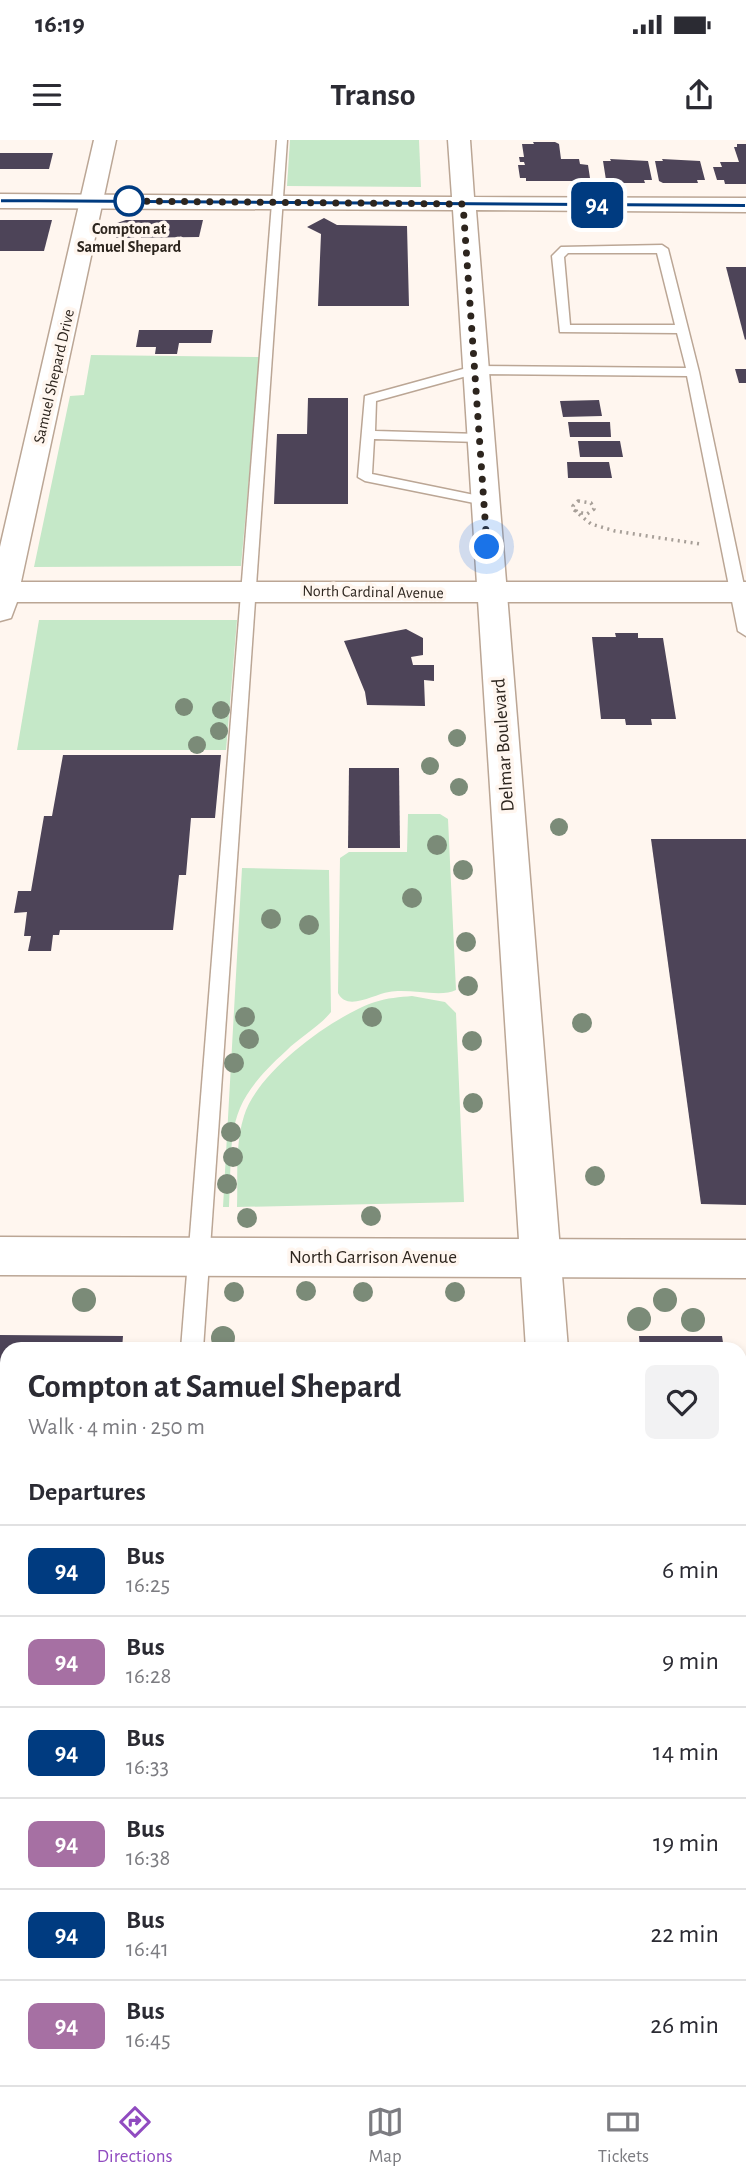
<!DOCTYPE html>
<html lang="en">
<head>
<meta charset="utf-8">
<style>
  body { margin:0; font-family:"Alegreya Sans",sans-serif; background:#f2f2f3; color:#2b2b33; height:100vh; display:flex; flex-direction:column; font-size:26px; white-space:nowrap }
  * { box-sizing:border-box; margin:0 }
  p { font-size:23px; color:#7c7c81 }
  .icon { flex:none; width:38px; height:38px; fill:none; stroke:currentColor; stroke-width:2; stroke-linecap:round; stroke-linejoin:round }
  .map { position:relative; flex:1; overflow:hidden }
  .details { position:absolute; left:0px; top:1202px; width:747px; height:744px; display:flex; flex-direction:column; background:#fff; border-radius:21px 21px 0 0; box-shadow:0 4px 10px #0003 }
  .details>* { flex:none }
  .badge { padding:0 14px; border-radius:10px; font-size:24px; line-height:46px }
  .you { position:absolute; width:35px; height:35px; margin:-18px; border:5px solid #fff; border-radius:50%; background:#1a73e8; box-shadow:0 0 0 10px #1a73e833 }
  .map>.badge { position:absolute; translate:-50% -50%; box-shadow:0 0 0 4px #fff }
  h2 { padding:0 28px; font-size:26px; line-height:63px }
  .round { display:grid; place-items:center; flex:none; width:74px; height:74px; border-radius:10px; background:#f2f2f3 }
  .headline { display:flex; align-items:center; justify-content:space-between; height:119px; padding:0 28px }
  h1 { font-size:33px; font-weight:700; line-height:52px }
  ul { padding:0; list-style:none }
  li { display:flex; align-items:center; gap:21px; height:91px; padding:0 28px; border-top:2px solid #e1e1e2 }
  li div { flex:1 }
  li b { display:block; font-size:26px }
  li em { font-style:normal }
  li .badge { min-width:77px; font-weight:700; text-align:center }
  .status { display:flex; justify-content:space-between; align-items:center; height:49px; padding:0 35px; background:#fff; direction:ltr }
  .status svg { height:19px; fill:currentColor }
  header { display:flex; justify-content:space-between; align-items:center; height:91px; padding:0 28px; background:#fff; font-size:32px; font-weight:700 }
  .dock { display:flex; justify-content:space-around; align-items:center; height:98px; border-top:2px solid #e1e1e2; background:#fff; font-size:19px; color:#7c7c81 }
  .dock a { display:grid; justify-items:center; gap:4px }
  .dock .current { color:#904bc0 }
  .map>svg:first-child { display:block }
  .green { fill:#c5e8c8 }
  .building { fill:#4d4458 }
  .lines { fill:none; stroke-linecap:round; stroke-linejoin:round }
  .lane-casing { stroke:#bba695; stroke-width:3 }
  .street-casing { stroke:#bba695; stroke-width:3 }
  .secondary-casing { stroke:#bba695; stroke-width:3 }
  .path { stroke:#a79f98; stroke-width:3.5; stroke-dasharray:2 4.5; stroke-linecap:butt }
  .lane { fill:#fff; fill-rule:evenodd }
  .street { fill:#fff; fill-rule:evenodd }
  .secondary { fill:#fff; fill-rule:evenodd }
  .tree { fill:#7b8b78 }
  .line { fill:#003b80; stroke:#fff; stroke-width:2 }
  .walk { stroke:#2d251e; stroke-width:7; stroke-dasharray:0 12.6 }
  .stop-dot { fill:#fff; stroke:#003b80; stroke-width:3.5 }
  .labels { text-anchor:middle; stroke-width:7; stroke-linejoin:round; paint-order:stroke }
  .far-stop-label { font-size:16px; font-weight:bold; fill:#2d251e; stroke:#fff6ef }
  .far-street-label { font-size:16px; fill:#2d251e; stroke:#fff6ef }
  .street-label { font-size:19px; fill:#2d251e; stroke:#fff6ef }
</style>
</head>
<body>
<div class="status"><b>16:19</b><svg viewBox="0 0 49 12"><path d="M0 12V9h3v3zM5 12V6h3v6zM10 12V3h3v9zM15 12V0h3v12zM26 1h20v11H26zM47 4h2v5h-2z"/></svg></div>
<header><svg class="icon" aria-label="menu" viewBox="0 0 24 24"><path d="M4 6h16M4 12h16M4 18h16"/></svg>Transo<svg class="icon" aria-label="share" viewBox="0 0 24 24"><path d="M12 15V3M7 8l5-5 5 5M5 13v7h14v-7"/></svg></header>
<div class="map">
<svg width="746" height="1945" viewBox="0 0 746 1945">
  <rect width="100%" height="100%" fill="#fff6ef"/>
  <g class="green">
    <polygon points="290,0 419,0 421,47 287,46"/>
    <polygon points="91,215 260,217 241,426 34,427 70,256 84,255"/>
    <polygon points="39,480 237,480 226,610 17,610"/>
    <path d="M408 674H440L448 679 456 850C441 858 409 848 389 852 374 854 347 872 338 853L340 718 349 712H407Z"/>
    <path d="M242 728 329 730 331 872C319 887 300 897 286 911 224 967 233 988 229 1067H223Z"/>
    <path d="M412 856 445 862 456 873 464 1062 237 1067C238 1037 235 1004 244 976 257 932 333 876 375 862 387 858 400 857 412 856Z"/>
  </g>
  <g class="building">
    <polygon points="533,2 555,2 559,4 561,19 579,19 580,24 588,25 590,38 583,38 583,41 526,41 526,38 520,38 518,25 525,25 524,22 520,22 519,17 524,17 522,4 534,4"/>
    <polygon points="737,4 746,4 746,44 725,44 724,40 717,40 713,27 722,27 720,22 739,22 734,7 737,7"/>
    <polygon points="0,13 53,13 49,29 0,29"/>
    <polygon points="610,19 648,21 652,40 644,40 645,43 610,43 606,40 603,21 611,21"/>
    <polygon points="662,19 700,21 705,40 697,40 698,43 663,43 659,41 655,21 663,21"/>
    <polygon points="324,78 337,85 407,86 409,166 318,166 321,94 307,87"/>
    <polygon points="0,80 52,80 44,111 0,111"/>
    <polygon points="126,80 203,80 199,97 116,98 117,83"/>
    <polygon points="726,127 746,127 746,199 745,200"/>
    <polygon points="139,190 213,190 211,203 179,203 177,214 155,214 156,207 136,207"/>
    <polygon points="735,229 746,229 746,243 739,243"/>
    <polygon points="308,258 348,258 348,364 274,364 277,294 307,294"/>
    <polygon points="599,260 602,276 563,277 560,261"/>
    <polygon points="568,282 610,282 611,297 570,297"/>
    <polygon points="578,301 620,301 623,317 580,317"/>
    <polygon points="567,322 609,322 612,338 568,338"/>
    <polygon points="406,489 423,498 423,515 411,517 413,525 434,525 434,541 424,540 425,566 367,565 365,552 344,501"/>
    <polygon points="615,493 638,493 638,498 663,498 676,579 651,579 652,585 626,585 625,579 601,579 592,497 616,497"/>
    <polygon points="63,615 221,615 215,678 191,678 186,735 179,735 173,790 60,790 59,795 53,795 51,811 28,811 31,796 24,796 27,772 14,773 18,751 31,751 44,676 52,676"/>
    <polygon points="349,628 399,628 400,708 348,708"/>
    <polygon points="651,699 746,699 746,1065 701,1064"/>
    <polygon points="0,1195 123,1196 122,1209 7,1209 7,1297 0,1297"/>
    <polygon points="639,1196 722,1196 724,1209 640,1209"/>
    <rect x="740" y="1314" width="6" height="123"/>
    <rect x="740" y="1465" width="6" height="300"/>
    <polygon points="0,1520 7,1521 7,1652 0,1652"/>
    <polygon points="740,1796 746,1796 746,1945 721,1945 720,1939 740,1939"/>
  </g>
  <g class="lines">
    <defs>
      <g id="lane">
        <polygon points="277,0 287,0 203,1209 181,1209"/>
        <path d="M561 107 662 105 668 109 699 232 746 455V496L738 491 687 236 474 234 376 261 375 291 479 294 486 298 479 302 374 299 372 334 484 357 491 361 484 365 365 341 358 337 365 256 474 226 686 228 677 193 560 192 552 116ZM568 113H657L675 185H570L564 117Z"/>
        <rect x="123" y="1939" width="28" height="6"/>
      </g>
      <g id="street">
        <polygon points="94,0 116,0 21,442 746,442 746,462 17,462 11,478 0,481 0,407"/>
        <polygon points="0,1097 746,1100 746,1138 0,1135"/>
      </g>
      <g id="secondary">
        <polygon points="448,0 470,0 474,57 746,58 746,72 476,70 568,1209 526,1209 453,70 0,68 0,54 452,57"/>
        <rect x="573" y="1939" width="56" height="6"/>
      </g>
    </defs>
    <use href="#lane" class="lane-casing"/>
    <use href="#street" class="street-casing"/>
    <use href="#secondary" class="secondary-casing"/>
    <g class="path">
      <polygon points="578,361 591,363 594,369 587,374 577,372 573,366"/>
      <polyline points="574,370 591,384 615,391 700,404"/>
    </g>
    <use href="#lane" class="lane"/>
    <use href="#street" class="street"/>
    <use href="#secondary" class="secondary"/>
  </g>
  <g class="tree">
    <circle cx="184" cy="567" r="9"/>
    <circle cx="221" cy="570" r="9"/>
    <circle cx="219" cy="591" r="9"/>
    <circle cx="457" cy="598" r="9"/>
    <circle cx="197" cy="605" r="9"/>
    <circle cx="430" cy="626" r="9"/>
    <circle cx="459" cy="647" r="9"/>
    <circle cx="559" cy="687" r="9"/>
    <circle cx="437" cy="705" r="10"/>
    <circle cx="463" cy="730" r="10"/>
    <circle cx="412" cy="758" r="10"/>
    <circle cx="271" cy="779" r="10"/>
    <circle cx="309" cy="785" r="10"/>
    <circle cx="466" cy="802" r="10"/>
    <circle cx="468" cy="846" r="10"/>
    <circle cx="245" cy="877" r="10"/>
    <circle cx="372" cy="877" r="10"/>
    <circle cx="582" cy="883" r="10"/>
    <circle cx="249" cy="899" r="10"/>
    <circle cx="472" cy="901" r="10"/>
    <circle cx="234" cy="923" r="10"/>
    <circle cx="473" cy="963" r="10"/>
    <circle cx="231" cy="992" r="10"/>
    <circle cx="233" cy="1017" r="10"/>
    <circle cx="595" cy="1036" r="10"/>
    <circle cx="227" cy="1044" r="10"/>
    <circle cx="371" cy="1076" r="10"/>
    <circle cx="247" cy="1078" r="10"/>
    <circle cx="306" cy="1151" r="10"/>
    <circle cx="234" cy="1152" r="10"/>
    <circle cx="363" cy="1152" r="10"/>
    <circle cx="455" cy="1152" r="10"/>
    <circle cx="84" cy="1160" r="12"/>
    <circle cx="665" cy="1160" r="12"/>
    <circle cx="639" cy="1179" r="12"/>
    <circle cx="693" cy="1180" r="12"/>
    <circle cx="223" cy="1198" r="12"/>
  </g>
  <polygon class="line" points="0,58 746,63 746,68 0,63"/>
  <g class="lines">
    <polyline class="walk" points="129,61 119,61 463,64 487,407"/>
  </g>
  <circle class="stop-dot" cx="129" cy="61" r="14"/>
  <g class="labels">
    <g class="far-stop-label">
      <text x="129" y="94">Compton at<tspan x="129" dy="18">Samuel Shepard</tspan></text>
    </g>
    <g class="far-street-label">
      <text transform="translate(53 236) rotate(-77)" y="6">Samuel Shepard Drive</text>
      <text transform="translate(373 451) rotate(1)" y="6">North Cardinal Avenue</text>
    </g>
    <g class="street-label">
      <text transform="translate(502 605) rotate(-94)" y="7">Delmar Boulevard</text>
      <text x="373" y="1123">North Garrison Avenue</text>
    </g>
  </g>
</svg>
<div class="you" style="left:487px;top:407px"></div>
<b class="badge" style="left:597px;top:65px;background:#003b80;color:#fff">94</b>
<section class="details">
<div class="headline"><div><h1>Compton at Samuel Shepard</h1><p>Walk · 4 min · 250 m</p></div><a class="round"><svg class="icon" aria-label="heart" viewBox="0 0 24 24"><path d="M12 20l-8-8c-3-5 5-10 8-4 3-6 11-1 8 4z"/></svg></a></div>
<h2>Departures</h2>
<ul>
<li><span class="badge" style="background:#003b80;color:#fff">94</span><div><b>Bus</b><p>16:25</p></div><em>6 min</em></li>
<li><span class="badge" style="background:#a670a3;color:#fff">94</span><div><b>Bus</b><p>16:28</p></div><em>9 min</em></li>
<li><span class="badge" style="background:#003b80;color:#fff">94</span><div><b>Bus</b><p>16:33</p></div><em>14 min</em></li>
<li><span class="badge" style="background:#a670a3;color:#fff">94</span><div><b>Bus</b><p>16:38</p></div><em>19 min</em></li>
<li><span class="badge" style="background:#003b80;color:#fff">94</span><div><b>Bus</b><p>16:41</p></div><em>22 min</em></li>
<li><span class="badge" style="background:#a670a3;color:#fff">94</span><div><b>Bus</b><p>16:45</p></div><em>26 min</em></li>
</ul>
</section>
</div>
<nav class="dock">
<a class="current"><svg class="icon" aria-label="directions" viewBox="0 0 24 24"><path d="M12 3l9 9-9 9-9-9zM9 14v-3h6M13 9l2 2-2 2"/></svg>Directions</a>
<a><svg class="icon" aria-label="map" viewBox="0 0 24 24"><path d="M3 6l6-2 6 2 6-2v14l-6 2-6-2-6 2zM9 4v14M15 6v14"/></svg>Map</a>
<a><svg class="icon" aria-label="tickets" viewBox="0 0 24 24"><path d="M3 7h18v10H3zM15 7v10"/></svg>Tickets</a>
</nav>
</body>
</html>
